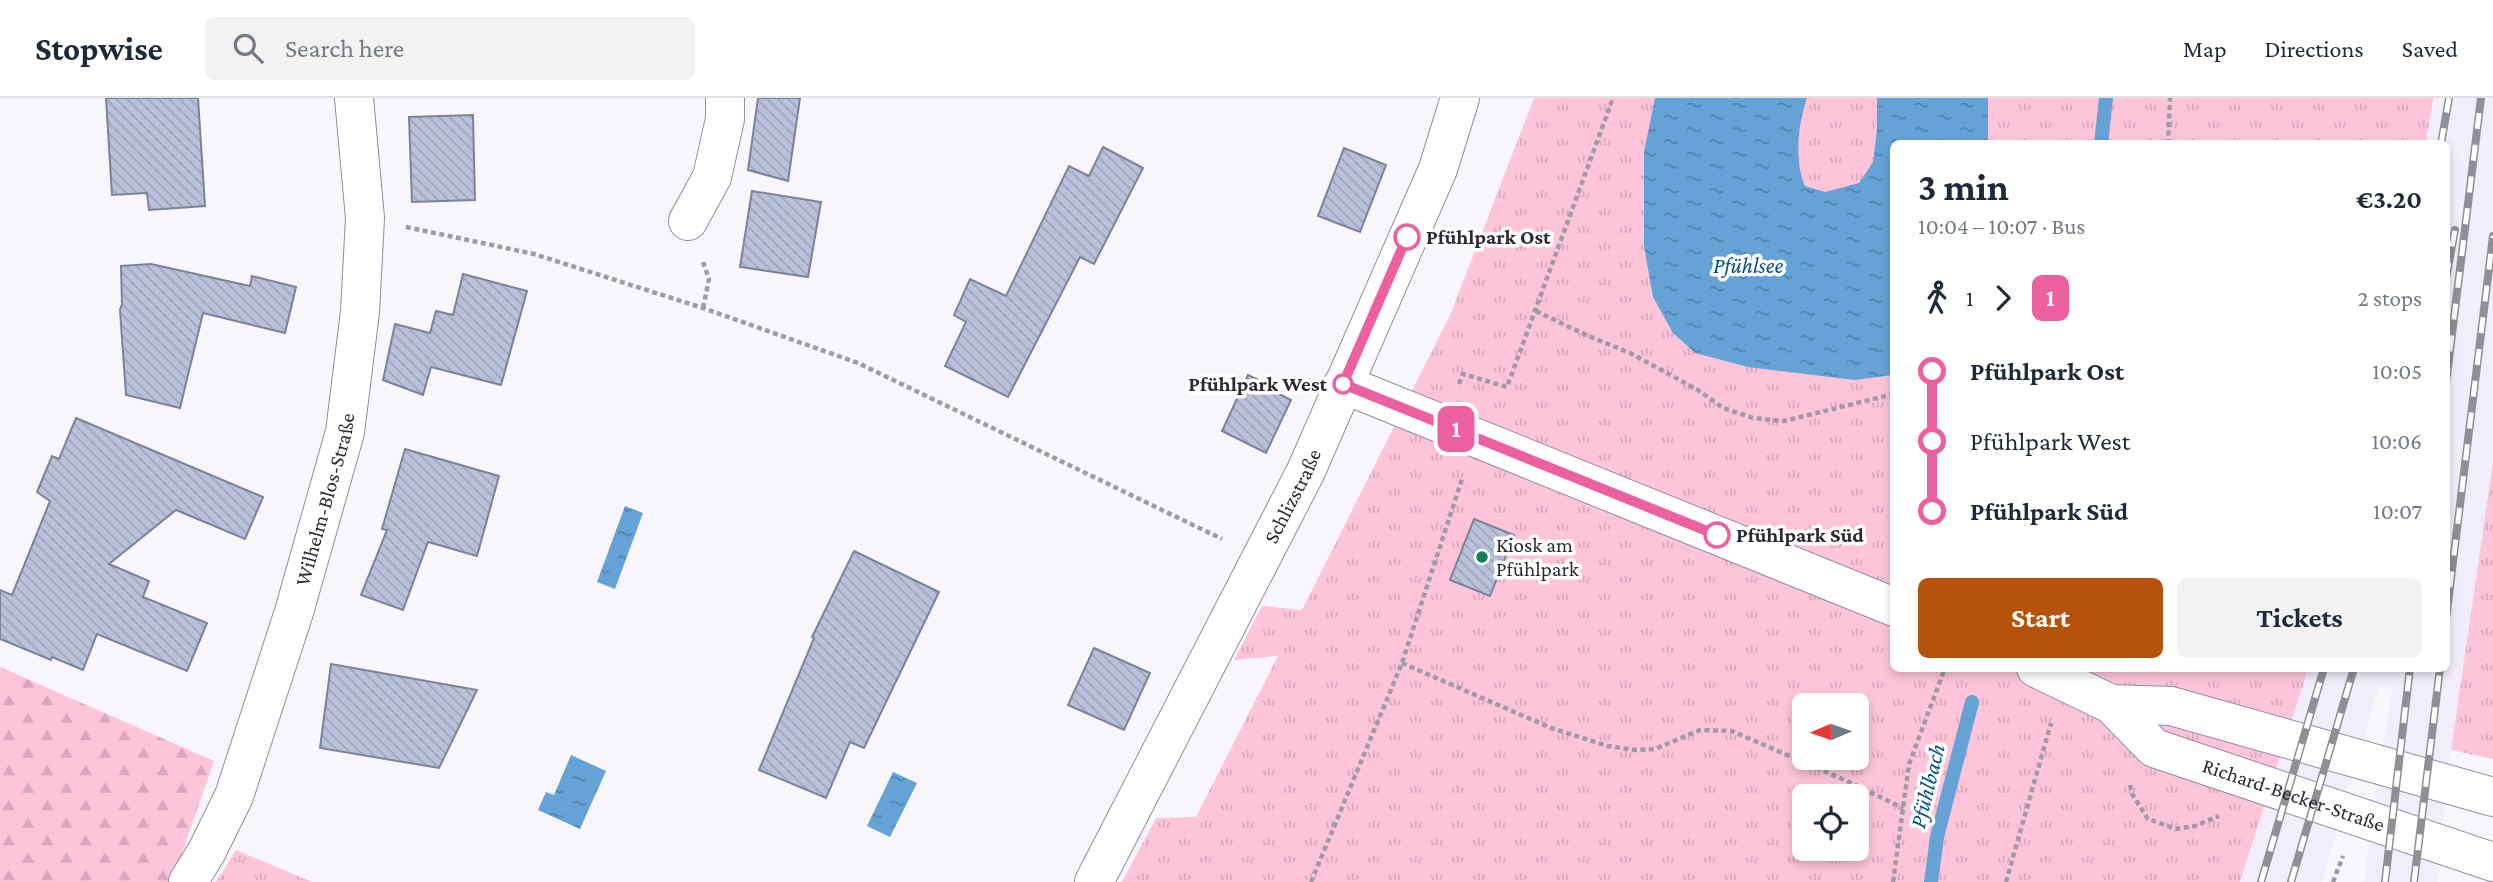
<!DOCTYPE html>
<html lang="en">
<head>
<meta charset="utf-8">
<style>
  body { margin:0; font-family:"Crimson Pro",serif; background:#f2f2f3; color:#1f2937; height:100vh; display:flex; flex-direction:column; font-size:26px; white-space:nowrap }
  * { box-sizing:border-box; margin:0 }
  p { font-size:23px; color:#747a83 }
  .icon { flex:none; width:38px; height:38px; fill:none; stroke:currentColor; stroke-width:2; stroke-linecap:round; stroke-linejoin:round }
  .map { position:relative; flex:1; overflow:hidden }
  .panel { position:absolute; left:1890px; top:42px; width:560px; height:532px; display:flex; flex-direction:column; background:#fff; border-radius:10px; box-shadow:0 4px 10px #0003 }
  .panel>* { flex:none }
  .badge { padding:0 14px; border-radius:10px; font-size:24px; line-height:46px }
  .needle { width:46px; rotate:268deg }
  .fabs { position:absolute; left:1792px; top:595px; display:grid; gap:14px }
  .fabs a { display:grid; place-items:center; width:77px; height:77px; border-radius:10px; background:#fff; box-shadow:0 4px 10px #0003; font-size:35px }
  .map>.badge { position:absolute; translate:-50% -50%; box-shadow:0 0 0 4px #fff }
  .legs { display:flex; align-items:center; gap:10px; height:77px; padding:0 28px; font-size:23px }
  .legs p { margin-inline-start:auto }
  .head { display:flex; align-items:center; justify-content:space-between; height:119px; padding:0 28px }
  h1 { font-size:38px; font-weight:700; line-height:52px }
  .cta { display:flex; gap:14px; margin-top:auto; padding:14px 28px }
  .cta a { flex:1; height:80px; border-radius:10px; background:#b45309; color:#fff; font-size:28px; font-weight:700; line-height:80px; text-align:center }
  .cta a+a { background:#f2f2f3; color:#1f2937 }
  ul { padding:0 28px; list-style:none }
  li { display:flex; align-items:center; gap:24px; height:70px; font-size:26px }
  li i { display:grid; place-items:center; width:10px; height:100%; margin:0 9px; background:currentColor }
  li i::after { content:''; width:18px; height:18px; margin:-9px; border:5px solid; border-radius:50%; background:#fff }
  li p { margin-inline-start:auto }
  li:first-child i { background:linear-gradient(#0000 50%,currentColor 0) }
  li:last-child i { background:linear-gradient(currentColor 50%,#0000 0) }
  header { display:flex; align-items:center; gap:42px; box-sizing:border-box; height:98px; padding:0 35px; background:#fff; border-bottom:2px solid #e0e1e3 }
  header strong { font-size:33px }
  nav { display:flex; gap:38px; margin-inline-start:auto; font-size:24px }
  .search { width:490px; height:63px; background:#f2f2f3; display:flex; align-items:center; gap:18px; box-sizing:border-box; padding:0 24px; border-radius:10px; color:#747a83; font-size:26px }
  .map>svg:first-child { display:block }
  .built { fill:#f1edfb }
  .grass { fill:url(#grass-tufts); fill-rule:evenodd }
  .forest { fill:url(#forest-firs) }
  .water { fill:url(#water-ripples) }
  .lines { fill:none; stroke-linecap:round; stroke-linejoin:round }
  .stream { stroke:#65a2d6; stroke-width:14 }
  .building { fill:url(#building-back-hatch); stroke:#7b8299; stroke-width:2 }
  .street-casing { stroke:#928ba2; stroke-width:40 }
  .path { stroke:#9e9ca2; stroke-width:4.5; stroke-dasharray:5 3.5; stroke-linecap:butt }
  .street { stroke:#fff; stroke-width:38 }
  .rail-casing { stroke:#918f96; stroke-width:8 }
  .rail { stroke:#fff; stroke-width:5; stroke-dasharray:16; stroke-linecap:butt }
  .line-1-casing { stroke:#fff; stroke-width:16 }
  .line-1 { stroke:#ec609f; stroke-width:10 }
  .stop-1-dot { fill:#fff; stroke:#ec609f; stroke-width:3.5 }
  .poi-dot { fill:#147f5b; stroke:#fff; stroke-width:2.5 }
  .labels { text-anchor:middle; stroke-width:7; stroke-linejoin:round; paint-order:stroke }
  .stop-label { font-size:21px; font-weight:bold; fill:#2c2932; stroke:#fff; text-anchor:start }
  .street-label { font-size:21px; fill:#2c2932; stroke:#fff }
  .poi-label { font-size:21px; fill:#2c2932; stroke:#fff; text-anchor:start }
  .water-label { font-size:23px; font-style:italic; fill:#035080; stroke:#fff }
</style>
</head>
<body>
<header>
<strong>Stopwise</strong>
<div class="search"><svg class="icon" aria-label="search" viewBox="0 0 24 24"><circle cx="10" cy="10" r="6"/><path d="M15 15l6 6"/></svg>Search here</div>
<nav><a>Map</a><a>Directions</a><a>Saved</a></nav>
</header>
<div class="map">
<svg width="2493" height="784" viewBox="0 0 2493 784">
  <defs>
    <pattern id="grass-tufts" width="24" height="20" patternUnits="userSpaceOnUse" patternTransform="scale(1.75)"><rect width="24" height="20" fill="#fdc4da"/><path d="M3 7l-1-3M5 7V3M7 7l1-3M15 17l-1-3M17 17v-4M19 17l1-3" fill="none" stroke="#d9a8bc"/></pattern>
    <pattern id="forest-firs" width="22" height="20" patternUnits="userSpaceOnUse" patternTransform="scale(1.75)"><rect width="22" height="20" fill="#fdc4da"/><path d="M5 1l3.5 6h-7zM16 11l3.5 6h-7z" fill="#d9a8bc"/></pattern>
    <pattern id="water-ripples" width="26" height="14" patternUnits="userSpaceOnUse" patternTransform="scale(1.75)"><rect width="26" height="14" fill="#65a2d6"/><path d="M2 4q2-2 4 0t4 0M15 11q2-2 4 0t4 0" fill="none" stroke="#5384ae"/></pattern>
    <pattern id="building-back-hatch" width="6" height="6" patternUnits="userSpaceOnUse" patternTransform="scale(1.75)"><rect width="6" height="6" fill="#b9c0d9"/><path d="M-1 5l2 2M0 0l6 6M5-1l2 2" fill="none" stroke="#9fa5bb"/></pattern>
  </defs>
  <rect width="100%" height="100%" fill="#f8f6fb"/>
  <polygon class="built" points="2433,0 2493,0 2493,364 2451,652 2437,784 2364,784 2392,590 2379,588 2322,784 2241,784 2308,571 2446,570 2446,46 2426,45"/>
  <g class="grass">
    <path d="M1534 0H2433L2426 45 1894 46V570L2308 571 2240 784H1122L1156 720 1196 719 1278 558 1234 562 1262 508 1302 512 1451 215ZM1804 607H1857V660H1804ZM1804 698H1857V751H1804Z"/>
    <polygon points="2493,364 2493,661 2451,652"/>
    <polygon points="236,752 312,784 216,784"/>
  </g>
  <polygon class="forest" points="0,569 214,663 177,769 169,784 0,784"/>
  <g class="water">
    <path d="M1655 0H1807C1798 26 1794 63 1805 88L1825 94 1859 85 1873 64 1877 32V0H1988V45L1894 46 1893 277 1855 282 1748 269 1695 255 1673 235 1653 199 1644 148V54Z"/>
    <polygon points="625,408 643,415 615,491 597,484"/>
    <polygon points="571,657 606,673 580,731 538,712 546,694 554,697"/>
    <polygon points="893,674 917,685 890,739 867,728"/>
  </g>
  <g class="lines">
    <g class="stream">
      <polyline points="2101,46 2106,0"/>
      <polyline points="1931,784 1937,739 1972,604"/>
    </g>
  </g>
  <g class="building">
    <polygon points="106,0 198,0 205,108 149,112 147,95 112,97"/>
    <polygon points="758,0 800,0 788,83 748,72"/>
    <polygon points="473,17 475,102 412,104 409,19"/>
    <polygon points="1103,49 1143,70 1094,166 1080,159 1008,299 945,268 966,224 954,217 970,181 1006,198 1069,68 1089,78"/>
    <polygon points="1344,50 1386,67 1360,134 1318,118"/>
    <polygon points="752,93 821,104 808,179 740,169"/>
    <polygon points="151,166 250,188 252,178 296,189 285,235 203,215 180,310 126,297 120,212 122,206 121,168"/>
    <polygon points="463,176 527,193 501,287 431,269 423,297 383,282 395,226 430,235 436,213 453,217"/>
    <polygon points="1248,277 1281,293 1279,296 1291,302 1266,355 1222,333"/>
    <polygon points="76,320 263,399 245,441 176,412 109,466 149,483 143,499 207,525 187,573 97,536 83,572 52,559 51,562 0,541 0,492 12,497 50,403 37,394 52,358 59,361"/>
    <polygon points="405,351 499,378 477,458 428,444 403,512 361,497 387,432 382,431"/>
    <polygon points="1474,421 1514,437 1490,498 1450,482"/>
    <polygon points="854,453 939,494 864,650 850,644 826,700 759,672 814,540 812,539"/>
    <polygon points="1094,550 1150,575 1124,632 1068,607"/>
    <polygon points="331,566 477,592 439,670 320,650"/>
  </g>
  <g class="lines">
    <defs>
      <g id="street">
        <polyline points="688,123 712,79 725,21 725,0"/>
        <polyline points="1343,286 1894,509"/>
        <path id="s1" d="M2036 570 2111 606 2154 650 2493 764"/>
        <polyline points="2111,606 2171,608 2493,699"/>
        <path id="s2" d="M188 784 207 753 234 698 294 514 345 334 360 214 365 120 354 0"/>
        <path id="s3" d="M1094 784 1306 373 1438 71 1460 0"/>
      </g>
    </defs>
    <use href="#street" class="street-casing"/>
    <g class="path">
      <polyline points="2168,46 2170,0"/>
      <polyline points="406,129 534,156 703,210 858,265 1222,441"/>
      <polyline points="703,164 709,181 703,210"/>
      <polyline points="1536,213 1586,237 1630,255 1698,292 1723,310 1753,320 1784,323 1894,296"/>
      <polyline points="1459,286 1463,276 1507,289 1613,0"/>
      <polyline points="1402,565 1551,630 1608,648 1634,652 1655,651 1700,632 1732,633 1849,684 1903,710"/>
      <polyline points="2130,687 2132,696 2148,721 2176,731 2195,728 2219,718"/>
      <polyline points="1311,784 1402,565 1462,381"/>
      <polyline points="1893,784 1909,666 1945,570"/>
      <polyline points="2006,784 2051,625"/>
      <polyline points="2333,784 2343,758"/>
    </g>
    <use href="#street" class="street"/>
    <defs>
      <g id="rail">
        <polyline points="2441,46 2449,0"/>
        <polyline points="2446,180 2455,132"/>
        <polyline points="2446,285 2481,0"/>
        <polyline points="2446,521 2493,138"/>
        <polyline points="2261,784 2324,570"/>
        <polyline points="2291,784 2354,570"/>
        <polyline points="2385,784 2410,570"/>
        <polyline points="2414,784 2440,570"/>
      </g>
    </defs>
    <use href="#rail" class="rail-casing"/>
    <use href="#rail" class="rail"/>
  </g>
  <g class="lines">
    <defs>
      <polyline id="line-1" points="1407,139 1343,286 1717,437"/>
    </defs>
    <use href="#line-1" class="line-1-casing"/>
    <use href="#line-1" class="line-1"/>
  </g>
  <g class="stop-1-dot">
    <circle cx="1407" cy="139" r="12"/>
    <circle cx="1343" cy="286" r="9"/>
    <circle cx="1717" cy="437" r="12"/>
  </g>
  <circle class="poi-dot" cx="1482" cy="459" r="7"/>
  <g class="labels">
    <g class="stop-label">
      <text x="1426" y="146">Pfühlpark Ost</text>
      <text x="1327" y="293" text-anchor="end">Pfühlpark West</text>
      <text x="1736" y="444">Pfühlpark Süd</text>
    </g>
    <g class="street-label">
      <text dy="7" stroke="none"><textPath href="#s3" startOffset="434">Schlizstraße</textPath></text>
      <text dy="7" stroke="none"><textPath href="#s2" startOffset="408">Wilhelm-Blos-Straße</textPath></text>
      <text dy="7" stroke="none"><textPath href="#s1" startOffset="292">Richard-Becker-Straße</textPath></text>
    </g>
    <g class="poi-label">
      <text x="1496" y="454">Kiosk am<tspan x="1496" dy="24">Pfühlpark</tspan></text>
    </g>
    <g class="water-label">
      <text x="1748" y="175">Pfühlsee</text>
      <text transform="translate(1927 688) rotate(-76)" y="8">Pfühlbach</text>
    </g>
  </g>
</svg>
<div class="fabs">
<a><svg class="needle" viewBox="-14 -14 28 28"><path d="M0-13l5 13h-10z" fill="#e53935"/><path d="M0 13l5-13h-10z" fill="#747a83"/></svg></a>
<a><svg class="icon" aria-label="locate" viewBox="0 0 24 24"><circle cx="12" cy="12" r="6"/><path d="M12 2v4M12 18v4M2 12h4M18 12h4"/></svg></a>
</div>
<b class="badge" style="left:1456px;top:331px;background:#ec609f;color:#fff">1</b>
<section class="panel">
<div class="head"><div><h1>3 min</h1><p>10:04 – 10:07 · Bus</p></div><b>€3.20</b></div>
<div class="legs"><svg class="icon" aria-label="walk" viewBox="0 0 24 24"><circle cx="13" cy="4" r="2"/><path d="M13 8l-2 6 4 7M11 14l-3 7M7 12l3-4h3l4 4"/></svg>1<svg class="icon" aria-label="forward" viewBox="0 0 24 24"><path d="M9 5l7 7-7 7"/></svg><b class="badge" style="background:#ec609f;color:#fff">1</b><p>2 stops</p></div>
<ul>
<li><i style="color:#ec609f"></i><b>Pfühlpark Ost</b><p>10:05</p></li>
<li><i style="color:#ec609f"></i><span>Pfühlpark West</span><p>10:06</p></li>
<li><i style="color:#ec609f"></i><b>Pfühlpark Süd</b><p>10:07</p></li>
</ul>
<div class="cta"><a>Start</a><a>Tickets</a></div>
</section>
</div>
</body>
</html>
